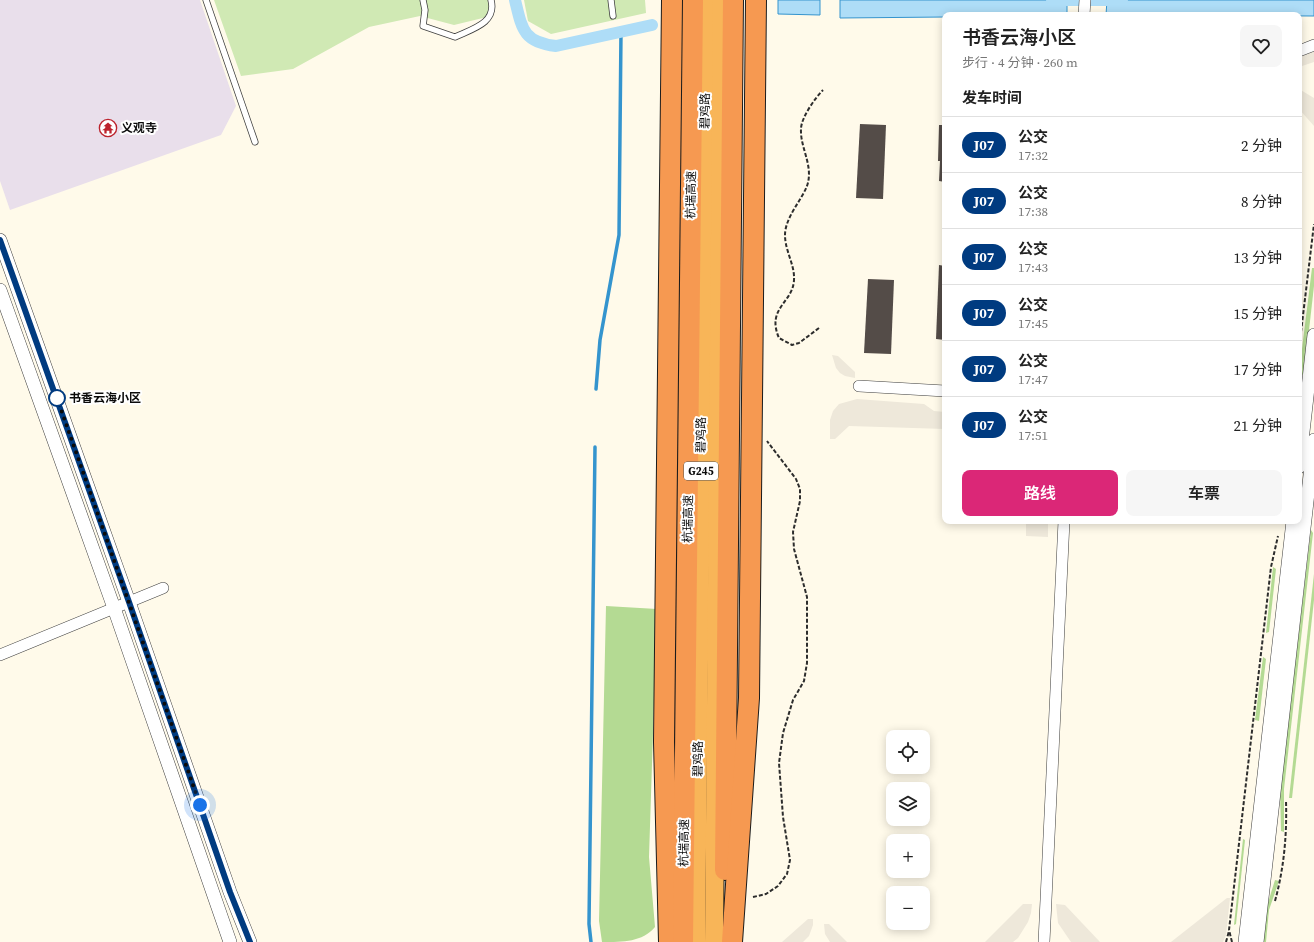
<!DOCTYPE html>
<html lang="zh">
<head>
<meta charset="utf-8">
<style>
  body { margin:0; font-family:"Source Serif 4","Noto Sans SC",serif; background:#f6f6f6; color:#222; height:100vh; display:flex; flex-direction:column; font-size:15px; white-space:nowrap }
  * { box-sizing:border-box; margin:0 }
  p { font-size:13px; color:#767676 }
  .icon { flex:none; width:22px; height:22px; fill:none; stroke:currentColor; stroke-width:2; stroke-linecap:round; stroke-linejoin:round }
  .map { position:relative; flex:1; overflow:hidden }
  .sheet { position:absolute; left:942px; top:12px; width:360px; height:512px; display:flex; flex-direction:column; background:#fff; border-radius:8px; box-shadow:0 2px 10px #0003 }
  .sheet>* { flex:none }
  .badge { padding:0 8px; border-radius:13px; font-size:14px; line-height:26px }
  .fabs { position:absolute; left:886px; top:730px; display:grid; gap:8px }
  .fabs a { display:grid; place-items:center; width:44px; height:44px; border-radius:8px; background:#fff; box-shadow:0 2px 10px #0003; font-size:20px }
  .you { position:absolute; width:20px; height:20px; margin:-10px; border:3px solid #fff; border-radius:50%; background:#1a73e8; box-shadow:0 0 0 6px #1a73e833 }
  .map>.badge { position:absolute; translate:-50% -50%; box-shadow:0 0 0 2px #fff }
  h2 { padding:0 20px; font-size:15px; line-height:36px }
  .round { display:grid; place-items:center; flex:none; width:42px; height:42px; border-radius:8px; background:#f6f6f6 }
  .head { display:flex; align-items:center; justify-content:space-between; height:68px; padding:0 20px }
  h1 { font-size:19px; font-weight:600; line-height:30px }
  .action { display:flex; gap:8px; margin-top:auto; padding:8px 20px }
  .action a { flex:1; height:46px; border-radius:8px; background:#db2777; color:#fff; font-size:16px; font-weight:600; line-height:46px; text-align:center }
  .action a+a { background:#f6f6f6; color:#222 }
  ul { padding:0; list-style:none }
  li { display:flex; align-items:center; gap:12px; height:56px; padding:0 20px; border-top:1px solid #e0e0e0 }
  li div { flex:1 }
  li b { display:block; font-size:15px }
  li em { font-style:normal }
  li .badge { min-width:44px; font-weight:700; text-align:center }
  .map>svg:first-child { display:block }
  .industrial { fill:#e9dfeb }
  .green { fill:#d0e9b4 }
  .forest { fill:#b4da93 }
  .plaza { fill:#eee8da }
  .water { fill:#aeddf7; stroke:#3494ce }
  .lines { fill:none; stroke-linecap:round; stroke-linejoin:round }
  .stream { stroke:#3494ce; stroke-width:3.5 }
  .canal { stroke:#aeddf7; stroke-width:12 }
  .building { fill:#544c48 }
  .service-casing { stroke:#3e3e3e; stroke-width:7 }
  .minor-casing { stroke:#3e3e3e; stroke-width:12 }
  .tertiary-casing { stroke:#3e3e3e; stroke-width:14 }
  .trunk-casing { stroke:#1c1c1c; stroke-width:20 }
  .motorway-casing { stroke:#1c1c1c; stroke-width:22 }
  .path { stroke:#2d2d2d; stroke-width:2; stroke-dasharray:4 2; stroke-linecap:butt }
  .service { stroke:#fff; stroke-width:5.5 }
  .minor { stroke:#fff; stroke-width:11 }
  .tertiary { stroke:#fff; stroke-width:13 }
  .trunk { stroke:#f8b558; stroke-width:18 }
  .motorway { stroke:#f69951; stroke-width:20 }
  .line-casing { stroke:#fff; stroke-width:9 }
  .line { stroke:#003b80; stroke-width:6 }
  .walk { stroke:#0b0b0b; stroke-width:4; stroke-dasharray:0 7.2 }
  .stop-dot { fill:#fff; stroke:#003b80; stroke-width:2 }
  .labels { text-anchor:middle; stroke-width:4; stroke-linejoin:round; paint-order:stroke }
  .shield { fill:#fff; stroke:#545454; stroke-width:1 }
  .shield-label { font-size:11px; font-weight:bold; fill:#0b0b0b }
  .street-label { font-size:12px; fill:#0b0b0b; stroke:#fff }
  .poi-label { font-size:12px; font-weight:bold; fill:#0b0b0b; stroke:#fff; text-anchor:start }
  .stop-label { font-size:12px; font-weight:bold; fill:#0b0b0b; stroke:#fff; text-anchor:start }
</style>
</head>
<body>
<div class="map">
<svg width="1314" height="942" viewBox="0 0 1314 942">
  <rect width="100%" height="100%" fill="#fffaea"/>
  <polygon class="industrial" points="0,0 200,0 236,106 221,135 10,210 0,181"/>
  <g class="green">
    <polygon points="214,0 488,0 490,8 487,17 454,25 420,16 369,27 293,69 241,76"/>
    <polygon points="524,0 645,0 646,13 551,34 528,21"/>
  </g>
  <g class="forest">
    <polygon points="1312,268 1314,268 1314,286 1304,374 1301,375 1299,373"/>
    <polygon points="1311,530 1313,533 1284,789 1284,832 1281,831 1280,790"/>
    <polygon points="1273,567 1276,569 1269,632 1266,633"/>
    <polygon points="1314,574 1314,600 1292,798 1289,798"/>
    <path d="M606 606 657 609 649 857 655 927C642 942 624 942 602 942L599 921Z"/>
    <polygon points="1263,657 1266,659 1259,721 1255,720"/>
    <polygon points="1243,839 1245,840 1236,924 1234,925"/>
    <polygon points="1275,880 1279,881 1269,910 1266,942 1262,942 1266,909"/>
  </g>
  <g class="plaza">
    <polygon points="1314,41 1314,62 1299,67 1299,54"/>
    <polygon points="1299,89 1314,98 1314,126 1299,109"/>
    <polygon points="832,355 838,356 855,372 855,378 845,376 840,373 836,368"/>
    <polygon points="857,399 924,404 934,411 945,412 945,429 849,426 835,439 830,439 830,420 833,411 839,404"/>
    <polygon points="1026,521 1048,521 1048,537 1026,536"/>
    <polygon points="1227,898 1230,898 1226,935 1223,942 1171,942"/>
    <polygon points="1023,904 1032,904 1031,913 1028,922 1018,938 1013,942 985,942"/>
    <polygon points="1056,904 1065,905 1100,942 1071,942 1058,923"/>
    <polygon points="808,919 813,919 813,925 809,936 803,942 782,942"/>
    <polygon points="824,924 829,924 847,942 830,942 825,934"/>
  </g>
  <g class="water">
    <polygon points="778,0 820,0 820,15 778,14"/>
    <polygon points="840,0 1067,0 1067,15 945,15 945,17 840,18"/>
    <polygon points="1107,0 1314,0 1314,16 1106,15"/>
  </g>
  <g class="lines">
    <g class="stream">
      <polyline points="596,389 600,340 619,235 621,32"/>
      <polyline points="591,942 589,924 595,447"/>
    </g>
    <g class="canal">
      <path d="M515 0C522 29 523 42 556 46L652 25"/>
      <polyline points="1052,0 1122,0"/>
    </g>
  </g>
  <g class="building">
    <polygon points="943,109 945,109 945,182 939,181 940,161 938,161 939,125 942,125"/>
    <polygon points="860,124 886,125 883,199 856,198"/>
    <polygon points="939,265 945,266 945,340 936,339"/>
    <polygon points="868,279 894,280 891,354 864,353"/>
  </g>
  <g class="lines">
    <defs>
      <g id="service">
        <polyline points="206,0 255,142"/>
        <path d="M423 0 425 10 423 26 455 37C472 29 497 23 491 0"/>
        <polyline points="611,0 613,16"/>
      </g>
      <g id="minor">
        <polyline points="1084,15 1085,0"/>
        <polyline points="1299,51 1314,45"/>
        <polyline points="859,386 945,391"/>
        <polyline points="0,655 163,588"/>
        <polyline points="1044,942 1064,521"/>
      </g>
      <g id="tertiary">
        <polyline points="0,240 129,602 230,892 250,942"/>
        <polyline points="0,290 114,608 230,942"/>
        <polyline points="1299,467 1314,335"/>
        <polyline points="1245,942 1293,521"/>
        <polyline points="1257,942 1314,440"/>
      </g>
      <g id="trunk">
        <polyline points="696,942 706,0"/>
        <polyline points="714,942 722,0"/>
      </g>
      <g id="motorway">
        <polyline points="725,870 733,0"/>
        <polyline points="669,942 664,742 672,0"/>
        <polyline points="683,942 693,0"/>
        <polyline points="732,942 749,698 756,0"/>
      </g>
    </defs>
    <use href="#service" class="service-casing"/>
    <use href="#minor" class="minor-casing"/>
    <use href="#tertiary" class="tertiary-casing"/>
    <use href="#trunk" class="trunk-casing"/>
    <use href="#motorway" class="motorway-casing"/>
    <g class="path">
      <path d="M819 328 799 343 792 345 779 338C766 308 793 303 794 280 795 265 785 251 785 235 785 218 801 201 807 186 814 166 800 148 801 129 801 118 815 98 823 90"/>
      <polyline points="1301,332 1314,224"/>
      <polyline points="753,897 766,894 778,886 787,874 790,860 783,817 779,763 783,733 793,700 804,681 807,663 807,597 794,549 793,532 800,501 800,489 796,479 767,441"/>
      <path d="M1275 901C1284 868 1287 835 1286 801"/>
      <polyline points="1226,942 1229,931"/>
      <polyline points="1232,942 1229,930 1271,567 1278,536"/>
    </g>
    <use href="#service" class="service"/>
    <use href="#minor" class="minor"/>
    <use href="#tertiary" class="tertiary"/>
    <use href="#trunk" class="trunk"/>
    <use href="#motorway" class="motorway"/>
  </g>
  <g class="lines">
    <defs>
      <polyline id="line" points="0,240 129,602 230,892 250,942"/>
    </defs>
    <use href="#line" class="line-casing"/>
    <use href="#line" class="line"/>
    <polyline class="walk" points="57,398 200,805"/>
  </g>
  <defs>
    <symbol id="temple-ring" viewBox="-11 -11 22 22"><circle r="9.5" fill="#fff" stroke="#bc232d" stroke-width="1.5"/><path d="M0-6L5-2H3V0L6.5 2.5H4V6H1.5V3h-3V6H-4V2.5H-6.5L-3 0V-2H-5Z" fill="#bc232d"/></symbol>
  </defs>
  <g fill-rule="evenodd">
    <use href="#temple-ring" x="98" y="118" width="20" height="20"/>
  </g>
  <circle class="stop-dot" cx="57" cy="398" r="8"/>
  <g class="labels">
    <rect class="shield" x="684" y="462" width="34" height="18" rx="3"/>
    <g class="shield-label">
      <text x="701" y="475">G245</text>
    </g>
    <g class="street-label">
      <text transform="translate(705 111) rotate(-89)" y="4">碧鸡路</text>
      <text transform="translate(691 195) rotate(-89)" y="4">杭瑞高速</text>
      <text transform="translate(701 435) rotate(-89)" y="4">碧鸡路</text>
      <text transform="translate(688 519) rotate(-89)" y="4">杭瑞高速</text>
      <text transform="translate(698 759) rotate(-89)" y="4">碧鸡路</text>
      <text transform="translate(684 843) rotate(-89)" y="4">杭瑞高速</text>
    </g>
    <g class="poi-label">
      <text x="121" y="132">义观寺</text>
    </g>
    <g class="stop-label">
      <text x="69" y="402">书香云海小区</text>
    </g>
  </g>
</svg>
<div class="fabs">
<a><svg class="icon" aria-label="locate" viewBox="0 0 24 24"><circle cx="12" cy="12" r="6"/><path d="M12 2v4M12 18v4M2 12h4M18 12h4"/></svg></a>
<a><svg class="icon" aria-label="layers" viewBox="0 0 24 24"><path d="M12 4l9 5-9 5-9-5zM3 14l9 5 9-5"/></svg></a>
<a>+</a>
<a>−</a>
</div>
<div class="you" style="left:200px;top:805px"></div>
<section class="sheet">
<div class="head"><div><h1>书香云海小区</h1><p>步行 · 4 分钟 · 260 m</p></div><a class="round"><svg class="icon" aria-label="heart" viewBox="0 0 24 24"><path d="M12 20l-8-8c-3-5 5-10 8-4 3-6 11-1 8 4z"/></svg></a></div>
<h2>发车时间</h2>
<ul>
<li><span class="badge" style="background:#003b80;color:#fff">J07</span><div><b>公交</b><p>17:32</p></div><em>2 分钟</em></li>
<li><span class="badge" style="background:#003b80;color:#fff">J07</span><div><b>公交</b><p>17:38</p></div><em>8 分钟</em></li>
<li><span class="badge" style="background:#003b80;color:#fff">J07</span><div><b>公交</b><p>17:43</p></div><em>13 分钟</em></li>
<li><span class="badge" style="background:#003b80;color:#fff">J07</span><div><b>公交</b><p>17:45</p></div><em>15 分钟</em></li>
<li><span class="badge" style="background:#003b80;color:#fff">J07</span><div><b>公交</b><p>17:47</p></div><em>17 分钟</em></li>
<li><span class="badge" style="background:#003b80;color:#fff">J07</span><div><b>公交</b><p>17:51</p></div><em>21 分钟</em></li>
</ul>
<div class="action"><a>路线</a><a>车票</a></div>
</section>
</div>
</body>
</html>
